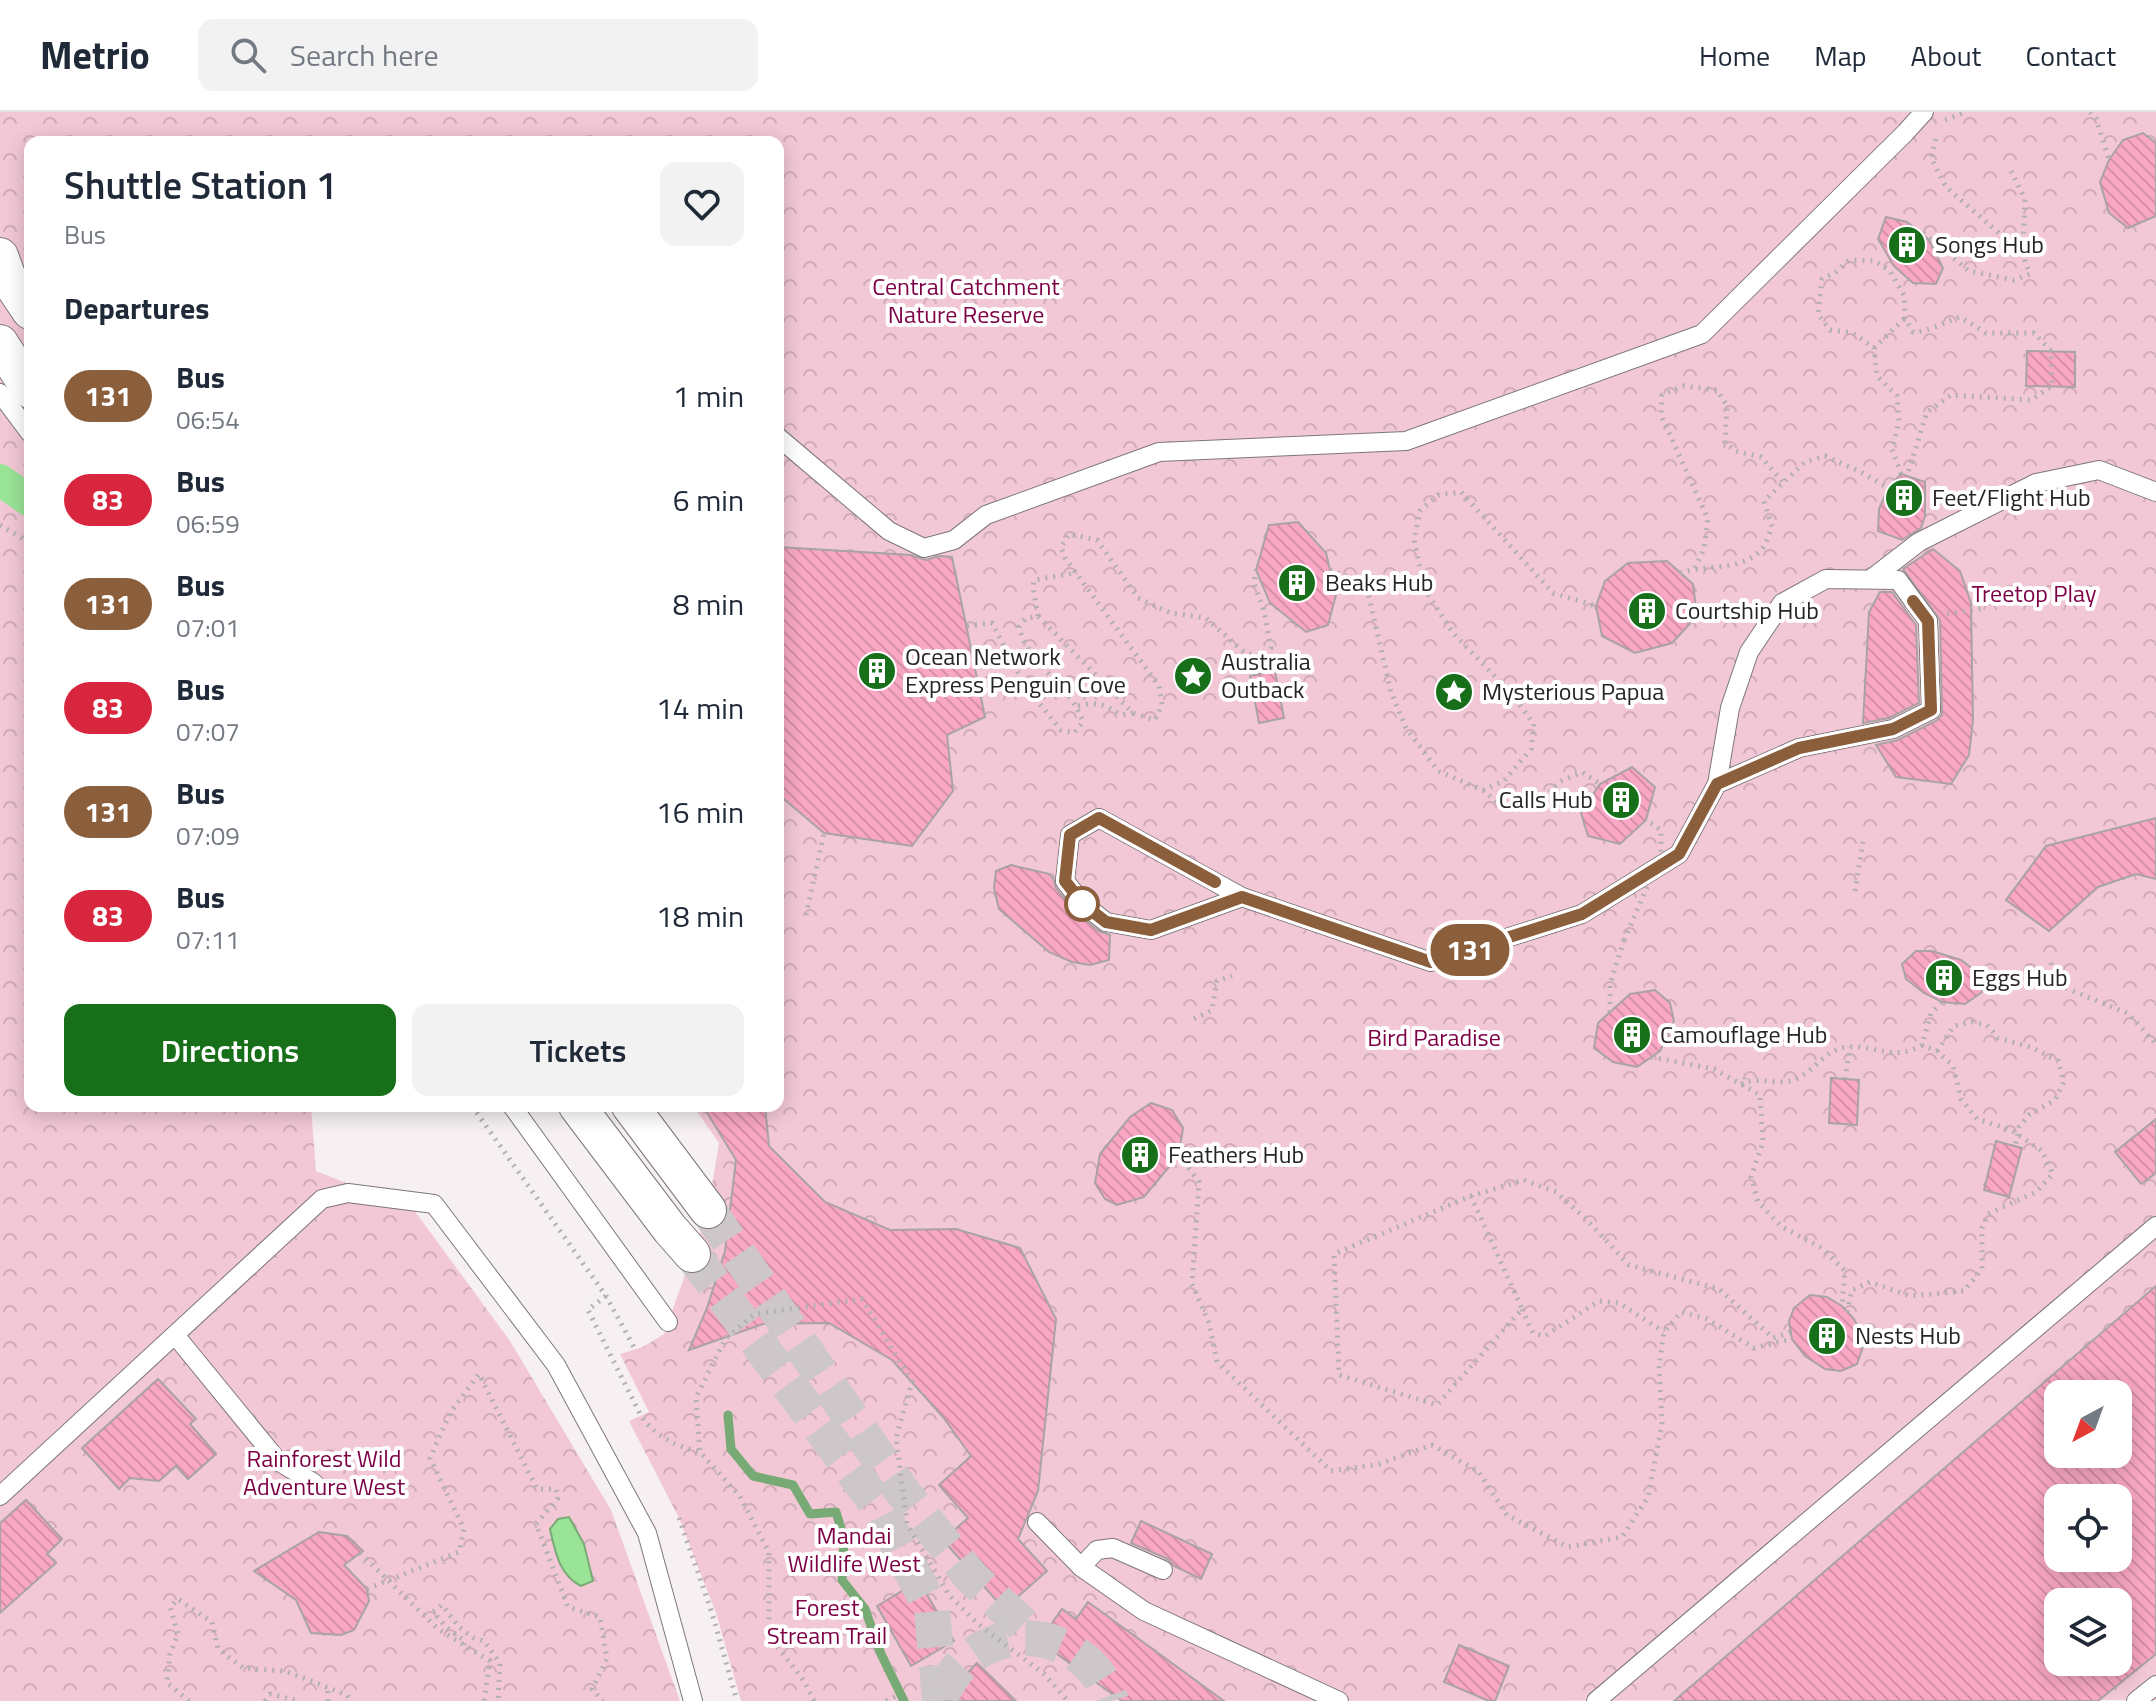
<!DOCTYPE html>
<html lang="en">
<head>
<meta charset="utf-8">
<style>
  body { margin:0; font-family:"Titillium Web",sans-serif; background:#f2f2f3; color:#1f2937; height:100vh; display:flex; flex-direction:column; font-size:30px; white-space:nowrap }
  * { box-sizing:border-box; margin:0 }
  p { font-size:26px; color:#747a83 }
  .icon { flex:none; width:44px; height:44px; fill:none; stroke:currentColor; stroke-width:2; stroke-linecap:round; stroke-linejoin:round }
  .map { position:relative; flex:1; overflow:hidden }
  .drawer { position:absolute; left:24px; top:24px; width:760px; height:976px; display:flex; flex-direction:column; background:#fff; border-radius:16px; box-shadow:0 4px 20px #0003 }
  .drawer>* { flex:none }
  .badge { padding:0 16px; border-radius:26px; font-size:28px; line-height:52px }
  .needle { width:52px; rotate:221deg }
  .tools { position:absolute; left:2044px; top:1268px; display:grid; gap:16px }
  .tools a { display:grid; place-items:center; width:88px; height:88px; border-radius:16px; background:#fff; box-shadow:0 4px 20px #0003; font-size:40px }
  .map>.badge { position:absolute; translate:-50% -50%; box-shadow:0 0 0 4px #fff }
  h2 { padding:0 40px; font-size:30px; line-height:72px }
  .round { display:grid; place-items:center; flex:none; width:84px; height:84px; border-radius:16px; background:#f2f2f3 }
  .overview { display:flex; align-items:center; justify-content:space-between; height:136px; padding:0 40px }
  h1 { font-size:38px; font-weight:600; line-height:60px }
  .primary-button { display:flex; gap:16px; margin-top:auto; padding:16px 40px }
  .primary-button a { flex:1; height:92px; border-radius:16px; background:#176f1a; color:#fff; font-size:32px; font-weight:600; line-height:92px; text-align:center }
  .primary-button a+a { background:#f2f2f3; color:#1f2937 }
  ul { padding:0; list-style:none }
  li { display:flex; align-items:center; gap:24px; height:104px; padding:0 40px }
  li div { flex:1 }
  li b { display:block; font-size:30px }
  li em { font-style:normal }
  li .badge { min-width:88px; font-weight:700; text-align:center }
  header { display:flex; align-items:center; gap:48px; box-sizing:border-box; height:112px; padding:0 40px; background:#fff; border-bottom:2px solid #e0e1e3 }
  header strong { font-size:38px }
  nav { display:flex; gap:44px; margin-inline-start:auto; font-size:28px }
  .search { width:560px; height:72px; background:#f2f2f3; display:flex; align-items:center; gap:20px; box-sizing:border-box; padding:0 28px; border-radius:16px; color:#747a83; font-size:30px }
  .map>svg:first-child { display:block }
  .park { fill:url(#park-crowns); fill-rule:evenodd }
  .water { fill:#9ae497; stroke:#78aa75; stroke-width:2 }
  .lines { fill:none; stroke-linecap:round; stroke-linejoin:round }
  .stream { stroke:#78aa75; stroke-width:9 }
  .canal { stroke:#9ae497; stroke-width:32 }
  .building { fill:url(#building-back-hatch); stroke:#a9a3a4; stroke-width:2; fill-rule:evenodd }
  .minor-tunnel { stroke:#cdc7c9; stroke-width:36; stroke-dasharray:36 18; stroke-linecap:butt }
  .service-casing { stroke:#7d7779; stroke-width:20 }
  .minor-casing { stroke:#7d7779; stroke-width:38 }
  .path { stroke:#b4afb1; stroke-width:5; stroke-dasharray:2 6; stroke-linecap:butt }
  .service { stroke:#fff; stroke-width:18 }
  .minor { stroke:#fff; stroke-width:36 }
  .path-bridge { stroke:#b4afb1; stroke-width:5; stroke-dasharray:2 6; stroke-linecap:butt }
  .line-casing { stroke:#fff; stroke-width:18 }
  .line { stroke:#8b5e3c; stroke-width:12 }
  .stop-dot { fill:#fff; stroke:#8b5e3c; stroke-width:4 }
  .labels { text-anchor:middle; stroke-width:8; stroke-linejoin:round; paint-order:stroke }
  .poi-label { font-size:24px; fill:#272425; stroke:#fff; text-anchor:start }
  .park-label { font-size:24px; fill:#7d0045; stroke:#fff }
</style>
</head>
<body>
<header>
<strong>Metrio</strong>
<div class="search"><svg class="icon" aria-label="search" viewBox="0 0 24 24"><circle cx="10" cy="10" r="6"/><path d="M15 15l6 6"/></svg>Search here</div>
<nav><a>Home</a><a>Map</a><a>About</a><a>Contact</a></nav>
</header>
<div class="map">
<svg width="2156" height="1589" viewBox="0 0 2156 1589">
  <defs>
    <pattern id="park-crowns" width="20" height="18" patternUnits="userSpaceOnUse" patternTransform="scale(2)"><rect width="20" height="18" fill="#f3c8d6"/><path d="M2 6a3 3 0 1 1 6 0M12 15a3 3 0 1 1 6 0" fill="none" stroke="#d0acb8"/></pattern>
    <pattern id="building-back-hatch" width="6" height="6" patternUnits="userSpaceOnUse" patternTransform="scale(2)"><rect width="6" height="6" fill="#f9a7c4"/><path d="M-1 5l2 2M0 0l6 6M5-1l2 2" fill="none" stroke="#d590a8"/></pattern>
  </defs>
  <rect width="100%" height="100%" fill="#f6f0f2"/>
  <path class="park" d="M0 0H2156V1588L741 1589 716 1501 679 1406 629 1309 649 1300 620 1242 643 1235 664 1222 708 1098 719 1031 693 994H778V30H30V994H311L316 1059 414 1098 510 1229 611 1398 680 1589H0ZM2058 1282H2118V1342H2058ZM2058 1386H2118V1446H2058ZM2058 1490H2118V1550H2058Z"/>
  <path class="water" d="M569 1405 584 1432 593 1469 581 1474C559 1463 555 1439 550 1417L558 1407Z"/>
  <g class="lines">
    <polyline class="stream" points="728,1303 731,1337 753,1364 793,1373 810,1402 836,1400 844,1426 842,1468 865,1497 881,1542 904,1589"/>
    <polyline class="canal" points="0,368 30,389"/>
  </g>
  <g class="building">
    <polygon points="2143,21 2156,31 2156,104 2128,116 2109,101 2100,70 2109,48 2123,28"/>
    <polygon points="1886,105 1907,110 1929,128 1943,156 1936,172 1913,171 1894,154 1878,127"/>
    <polygon points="2027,239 2075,240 2075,275 2026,274"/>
    <polygon points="1901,362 1925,370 1925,404 1921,416 1902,428 1878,419 1879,397 1888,376"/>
    <polygon points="1298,410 1326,441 1336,483 1328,513 1306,520 1270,491 1256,458 1269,413"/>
    <polygon points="778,435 911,443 926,448 939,444 952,445 985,605 947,623 953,679 912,734 824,721 778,682"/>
    <polygon points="1933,437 1960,459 1971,491 1973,608 1969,643 1951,672 1896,665 1876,633 1898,628 1936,609 1942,603 1940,508 1903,457"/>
    <polygon points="1667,449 1693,472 1697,504 1672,531 1635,541 1602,524 1596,494 1605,469 1628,451"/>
    <polygon points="1880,480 1892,480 1916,513 1919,591 1889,606 1863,611 1869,500"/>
    <polygon points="1275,559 1284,606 1259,611 1250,564"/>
    <polygon points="1632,655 1655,675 1646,708 1620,732 1588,724 1581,701 1600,672"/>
    <polygon points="2156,706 2156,767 2136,762 2098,775 2049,819 2006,788 2046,734"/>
    <polygon points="1011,753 1049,762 1053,766 1056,776 1076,801 1099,819 1110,823 1109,848 1090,853 1072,850 1049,840 999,797 994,776 996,759"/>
    <polygon points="1916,839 1932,839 1961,848 1982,864 1982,880 1965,892 1942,890 1924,881 1906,867 1902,852"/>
    <polygon points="1655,878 1670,891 1674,909 1660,939 1637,955 1613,950 1594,936 1598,911 1630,882"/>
    <polygon points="1831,966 1859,968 1857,1013 1829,1011"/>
    <polygon points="1151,991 1172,998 1183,1016 1179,1043 1144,1085 1117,1093 1105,1087 1095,1071 1100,1042 1130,1005"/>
    <polygon points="703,994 765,994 769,1034 825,1090 890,1118 956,1117 1020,1136 1056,1207 1038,1379 1018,1427 1047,1459 1004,1497 943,1428 968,1406 939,1373 971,1344 943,1305 892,1248 829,1211 763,1212 689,1238 707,1196 725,1139 736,1048"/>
    <polygon points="2156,1007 2156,1061 2141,1072 2115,1040"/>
    <polygon points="1996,1029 2022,1036 2009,1085 1984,1078"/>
    <path d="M2156 1174V1542L2098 1589H1674ZM2058 1282H2118V1342H2058ZM2058 1386H2118V1446H2058ZM2058 1490H2118V1550H2058Z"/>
    <polygon points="1810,1183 1827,1185 1842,1194 1854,1207 1865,1229 1857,1252 1841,1259 1825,1257 1805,1244 1792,1227 1789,1209 1794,1196"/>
    <polygon points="158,1267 196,1307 190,1312 216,1342 188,1367 176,1354 159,1369 130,1366 119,1377 82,1336"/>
    <polygon points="26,1388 62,1427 47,1442 56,1451 0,1501 0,1411"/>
    <polygon points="1141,1409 1212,1442 1201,1467 1174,1454 1168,1447 1131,1431"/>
    <polygon points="319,1420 347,1424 363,1439 344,1453 367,1477 369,1489 354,1518 341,1523 311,1521 296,1488 254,1459"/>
    <polygon points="919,1469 954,1529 911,1554 877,1494"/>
    <polygon points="1088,1490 1121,1514 1224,1589 1122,1589 1039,1529 1062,1497 1076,1507"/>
    <polygon points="1459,1533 1509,1554 1495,1589 1489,1589 1444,1570"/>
    <polygon points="977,1551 1016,1589 940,1589"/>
  </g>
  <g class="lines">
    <g class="minor-tunnel">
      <polyline points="708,1098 901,1378 971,1465 1036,1525"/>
      <polyline points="692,1142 877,1392 932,1498 940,1589"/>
      <path d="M941 1583C949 1568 957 1554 971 1544 1020 1507 1093 1530 1111 1589"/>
    </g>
    <defs>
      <g id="service">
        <polyline points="0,281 30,321"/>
        <polyline points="778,325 889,419 924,436 954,428 986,403 1159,340 1406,329 1702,222 1905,21 1924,0"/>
        <polyline points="1871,467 1919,430 2036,371 2099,358 2156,380"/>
        <polyline points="1242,785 1151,818 1106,810 1083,792 1065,769 1070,723 1099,706 1242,785 1431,850 1582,802 1679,742 1717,672 1730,596 1749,540 1782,491 1826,467 1898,468 1928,509 1931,598 1893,617 1799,636 1717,672"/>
        <polyline points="512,994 668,1210"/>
        <polyline points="175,1223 278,1349 314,1371"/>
        <polyline points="0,1384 322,1087 348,1081 434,1092 556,1253 647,1421 693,1589"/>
        <polyline points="1037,1410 1081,1455 1144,1499 1339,1589"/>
        <polyline points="1081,1455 1097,1438 1113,1436 1163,1458"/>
        <polyline points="1596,1589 2156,1114"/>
        <polyline points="2136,1589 2156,1573"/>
      </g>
      <g id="minor">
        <polyline points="0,144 8,166 30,199"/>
        <polyline points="0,231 30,278"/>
        <polyline points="577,994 670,1117 692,1142"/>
        <polyline points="630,994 708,1098"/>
      </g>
    </defs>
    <use href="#service" class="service-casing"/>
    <use href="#minor" class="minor-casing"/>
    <g class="path">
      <polyline points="2090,0 2096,6 2109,48"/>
      <polyline points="1945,8 1966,0"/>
      <polyline points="2011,59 2025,87 2023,140"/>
      <polyline points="1923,121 1969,159 2014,168 2030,162 2022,141 1946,75 1931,46 1937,22"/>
      <polyline points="1874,236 1905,206"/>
      <path d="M1901 362 1892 337 1899 310 1897 284 1877 264 1874 236 1853 221 1830 218 1818 202 1822 167 1836 160 1849 148 1875 149 1890 159 1904 183 1905 206 1913 220C1929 220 1944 210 1960 205L1986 221H2034L2051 239 2052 274 2031 288 1951 283 1927 300 1907 364"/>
      <polyline points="0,413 30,431"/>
      <polyline points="1695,456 1704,437 1708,407 1661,303 1662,283 1683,274 1717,278 1727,294 1725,330 1735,339 1761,345 1783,370"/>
      <polyline points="1330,458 1353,467 1368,481 1391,580 1406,616 1438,659 1483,678 1504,669 1531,637 1534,612 1511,581 1453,521 1425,478 1414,428 1420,399 1438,383 1461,380 1553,481 1596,494"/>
      <path d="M1680 461C1706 452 1740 460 1761 438 1766 433 1769 422 1772 415L1764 389 1805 350 1825 344 1861 360 1888 376"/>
      <polyline points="1947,502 1985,496"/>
      <polyline points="1038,504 1033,476 1034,468 1075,461"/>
      <path d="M967 514 992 511 1025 574 1061 618 1074 621 1083 610C1071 573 1028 553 1019 515L1025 507 1038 504 1133 601 1155 608 1162 593 1159 574 1065 446 1061 435 1069 422 1097 428 1138 486 1171 501 1206 506 1245 541 1260 544 1271 536 1264 499 1254 472 1256 458"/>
      <path d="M1078 594C1096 589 1106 593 1121 603L1133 601"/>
      <polyline points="1483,678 1503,695 1534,697 1559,670 1582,660 1600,672"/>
      <polyline points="1855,779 1863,730"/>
      <polyline points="806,803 824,721"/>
      <polyline points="2051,851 2056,872 2129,902 2156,932"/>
      <polyline points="1610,900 1610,872 1624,828"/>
      <polyline points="1194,907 1212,898 1217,869 1232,864"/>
      <polyline points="1937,939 1954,914 1972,910 1987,913 1998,926 2033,936 2058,949 2064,970 2055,988 2029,1003 2019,1015 2015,1034"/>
      <polyline points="1651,945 1714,957 1760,983 1763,1030 1751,1065 1758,1090 1782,1115 1822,1136 1845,1159 1842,1194"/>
      <polyline points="1845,967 1850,935"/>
      <path d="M1741 972C1761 963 1776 975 1796 967 1816 958 1826 936 1849 935 1878 933 1893 950 1922 933L1931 901 1942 890"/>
      <polyline points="472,994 606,1184 635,1237"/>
      <polyline points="1179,1043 1199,1070 1192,1172 1209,1211 1217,1250 1331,1359 1379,1352 1432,1333 1478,1359 1507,1403 1568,1435 1622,1425 1648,1385 1662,1312 1659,1254 1664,1220 1681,1200 1707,1207 1754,1236 1792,1227"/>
      <polyline points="1471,1084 1522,1197 1437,1293 1339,1263 1334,1142 1471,1084 1524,1068 1556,1080 1587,1108 1629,1153 1719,1177 1773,1226 1791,1220"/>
      <path d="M606 1184 588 1198 641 1304C656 1325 676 1334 700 1340"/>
      <polyline points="1522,1197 1533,1221 1545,1224 1599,1189 1619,1191 1664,1220"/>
      <polyline points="1847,1200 1852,1178 1870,1170 1910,1184 1964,1179 1982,1157 1982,1116 1988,1102 2036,1080 2053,1062 2042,1039 2011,1018 1977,1007 1961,987 1953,954 1937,939 1922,933"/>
      <polyline points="679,1406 712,1501 737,1589"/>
      <polyline points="360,1441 438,1517 490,1549 484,1589"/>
      <polyline points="367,1477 459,1440 464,1417 430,1346 450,1301 479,1262 537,1377 556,1377 558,1386 536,1412 568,1495 600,1505 607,1547 592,1577 603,1589"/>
      <polyline points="464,1533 465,1529 447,1516 433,1500 442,1493 459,1515 474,1526 484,1529 500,1551 498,1589"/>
      <polyline points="189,1589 167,1571 170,1542 178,1522 170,1495 178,1487 212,1510 218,1537 243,1556 285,1559 347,1583 351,1589"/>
      <polyline points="265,1589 270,1582 299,1589"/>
      <polyline points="328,1589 328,1577"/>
      <polyline points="814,1589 804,1569 769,1524 769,1440 739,1383 700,1340 696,1285 726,1226 755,1202 862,1187 912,1270 896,1325 907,1412 949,1483 978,1512 1044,1562 1068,1589"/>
      <polyline points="886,1589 900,1582"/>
    </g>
    <use href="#service" class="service"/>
    <use href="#minor" class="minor"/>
    <g class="path-bridge">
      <polyline points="1624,828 1661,743 1661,718 1646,708"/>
      <polyline points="1742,973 1745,972 1745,966"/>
    </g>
  </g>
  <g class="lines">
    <defs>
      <polyline id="line" points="1215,770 1099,706 1070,723 1065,769 1083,792 1106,810 1151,818 1242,785 1431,850 1582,802 1655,757 1679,742 1717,672 1799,636 1893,617 1931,598 1928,509 1913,489"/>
    </defs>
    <use href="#line" class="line-casing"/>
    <use href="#line" class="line"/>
  </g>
  <defs>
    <symbol id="building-disc" viewBox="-11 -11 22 22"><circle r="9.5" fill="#176f1a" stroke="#fff"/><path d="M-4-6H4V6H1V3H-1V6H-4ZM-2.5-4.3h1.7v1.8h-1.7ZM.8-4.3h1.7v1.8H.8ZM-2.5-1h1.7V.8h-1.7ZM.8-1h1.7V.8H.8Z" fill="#fff"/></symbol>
    <symbol id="sight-disc" viewBox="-11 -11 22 22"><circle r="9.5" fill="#176f1a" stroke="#fff"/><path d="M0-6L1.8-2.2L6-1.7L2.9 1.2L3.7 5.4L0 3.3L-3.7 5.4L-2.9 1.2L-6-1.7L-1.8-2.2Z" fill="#fff"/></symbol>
  </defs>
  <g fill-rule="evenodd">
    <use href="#building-disc" x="1885" y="111" width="44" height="44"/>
    <use href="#building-disc" x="1882" y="364" width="44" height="44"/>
    <use href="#building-disc" x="1275" y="449" width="44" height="44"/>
    <use href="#building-disc" x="1625" y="477" width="44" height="44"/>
    <use href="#building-disc" x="855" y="537" width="44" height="44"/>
    <use href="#sight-disc" x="1171" y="542" width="44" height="44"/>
    <use href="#sight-disc" x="1432" y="558" width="44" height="44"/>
    <use href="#building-disc" x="1599" y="666" width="44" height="44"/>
    <use href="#building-disc" x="1922" y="844" width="44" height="44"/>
    <use href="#building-disc" x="1610" y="901" width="44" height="44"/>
    <use href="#building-disc" x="1118" y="1021" width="44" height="44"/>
    <use href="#building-disc" x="1805" y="1202" width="44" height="44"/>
  </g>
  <circle class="stop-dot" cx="1082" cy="792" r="16"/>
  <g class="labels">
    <g class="poi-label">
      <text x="1935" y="141">Songs Hub</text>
      <text x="1932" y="394">Feet/Flight Hub</text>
      <text x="1325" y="479">Beaks Hub</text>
      <text x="1675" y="507">Courtship Hub</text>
      <text x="905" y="553">Ocean Network<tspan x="905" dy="28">Express Penguin Cove</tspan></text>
      <text x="1221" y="558">Australia<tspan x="1221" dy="28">Outback</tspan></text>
      <text x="1482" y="588">Mysterious Papua</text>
      <text x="1593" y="696" text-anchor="end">Calls Hub</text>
      <text x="1972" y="874">Eggs Hub</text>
      <text x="1660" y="931">Camouflage Hub</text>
      <text x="1168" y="1051">Feathers Hub</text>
      <text x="1855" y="1232">Nests Hub</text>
    </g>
    <g class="park-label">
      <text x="966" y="183">Central Catchment<tspan x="966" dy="28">Nature Reserve</tspan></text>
      <text x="2034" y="490">Treetop Play</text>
      <text x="1434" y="934">Bird Paradise</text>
      <text x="324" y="1355">Rainforest Wild<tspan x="324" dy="28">Adventure West</tspan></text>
      <text x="854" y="1432">Mandai<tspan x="854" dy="28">Wildlife West</tspan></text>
      <text x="827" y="1504">Forest<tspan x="827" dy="28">Stream Trail</tspan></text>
    </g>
  </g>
</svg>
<div class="tools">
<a><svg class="needle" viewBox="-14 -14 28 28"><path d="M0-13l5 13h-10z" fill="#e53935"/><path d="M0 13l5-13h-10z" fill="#747a83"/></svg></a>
<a><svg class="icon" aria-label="locate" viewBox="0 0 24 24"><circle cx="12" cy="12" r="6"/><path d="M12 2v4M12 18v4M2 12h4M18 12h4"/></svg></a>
<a><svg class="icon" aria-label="layers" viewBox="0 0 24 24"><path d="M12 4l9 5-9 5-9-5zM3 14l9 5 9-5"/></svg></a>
</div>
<b class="badge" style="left:1470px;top:838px;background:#8b5e3c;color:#fff">131</b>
<section class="drawer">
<div class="overview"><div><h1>Shuttle Station 1</h1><p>Bus</p></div><a class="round"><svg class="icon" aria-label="heart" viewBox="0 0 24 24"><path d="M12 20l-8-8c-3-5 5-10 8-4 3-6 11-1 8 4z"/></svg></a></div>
<h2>Departures</h2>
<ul>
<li><span class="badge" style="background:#8b5e3c;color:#fff">131</span><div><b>Bus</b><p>06:54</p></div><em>1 min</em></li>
<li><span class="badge" style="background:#d7263d;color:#fff">83</span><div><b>Bus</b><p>06:59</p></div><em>6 min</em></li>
<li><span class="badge" style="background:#8b5e3c;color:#fff">131</span><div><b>Bus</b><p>07:01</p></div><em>8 min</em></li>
<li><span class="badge" style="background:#d7263d;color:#fff">83</span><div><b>Bus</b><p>07:07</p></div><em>14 min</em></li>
<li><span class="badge" style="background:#8b5e3c;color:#fff">131</span><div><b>Bus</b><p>07:09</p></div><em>16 min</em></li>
<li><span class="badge" style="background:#d7263d;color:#fff">83</span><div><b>Bus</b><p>07:11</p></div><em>18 min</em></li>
</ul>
<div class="primary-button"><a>Directions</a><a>Tickets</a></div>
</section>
</div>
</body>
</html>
